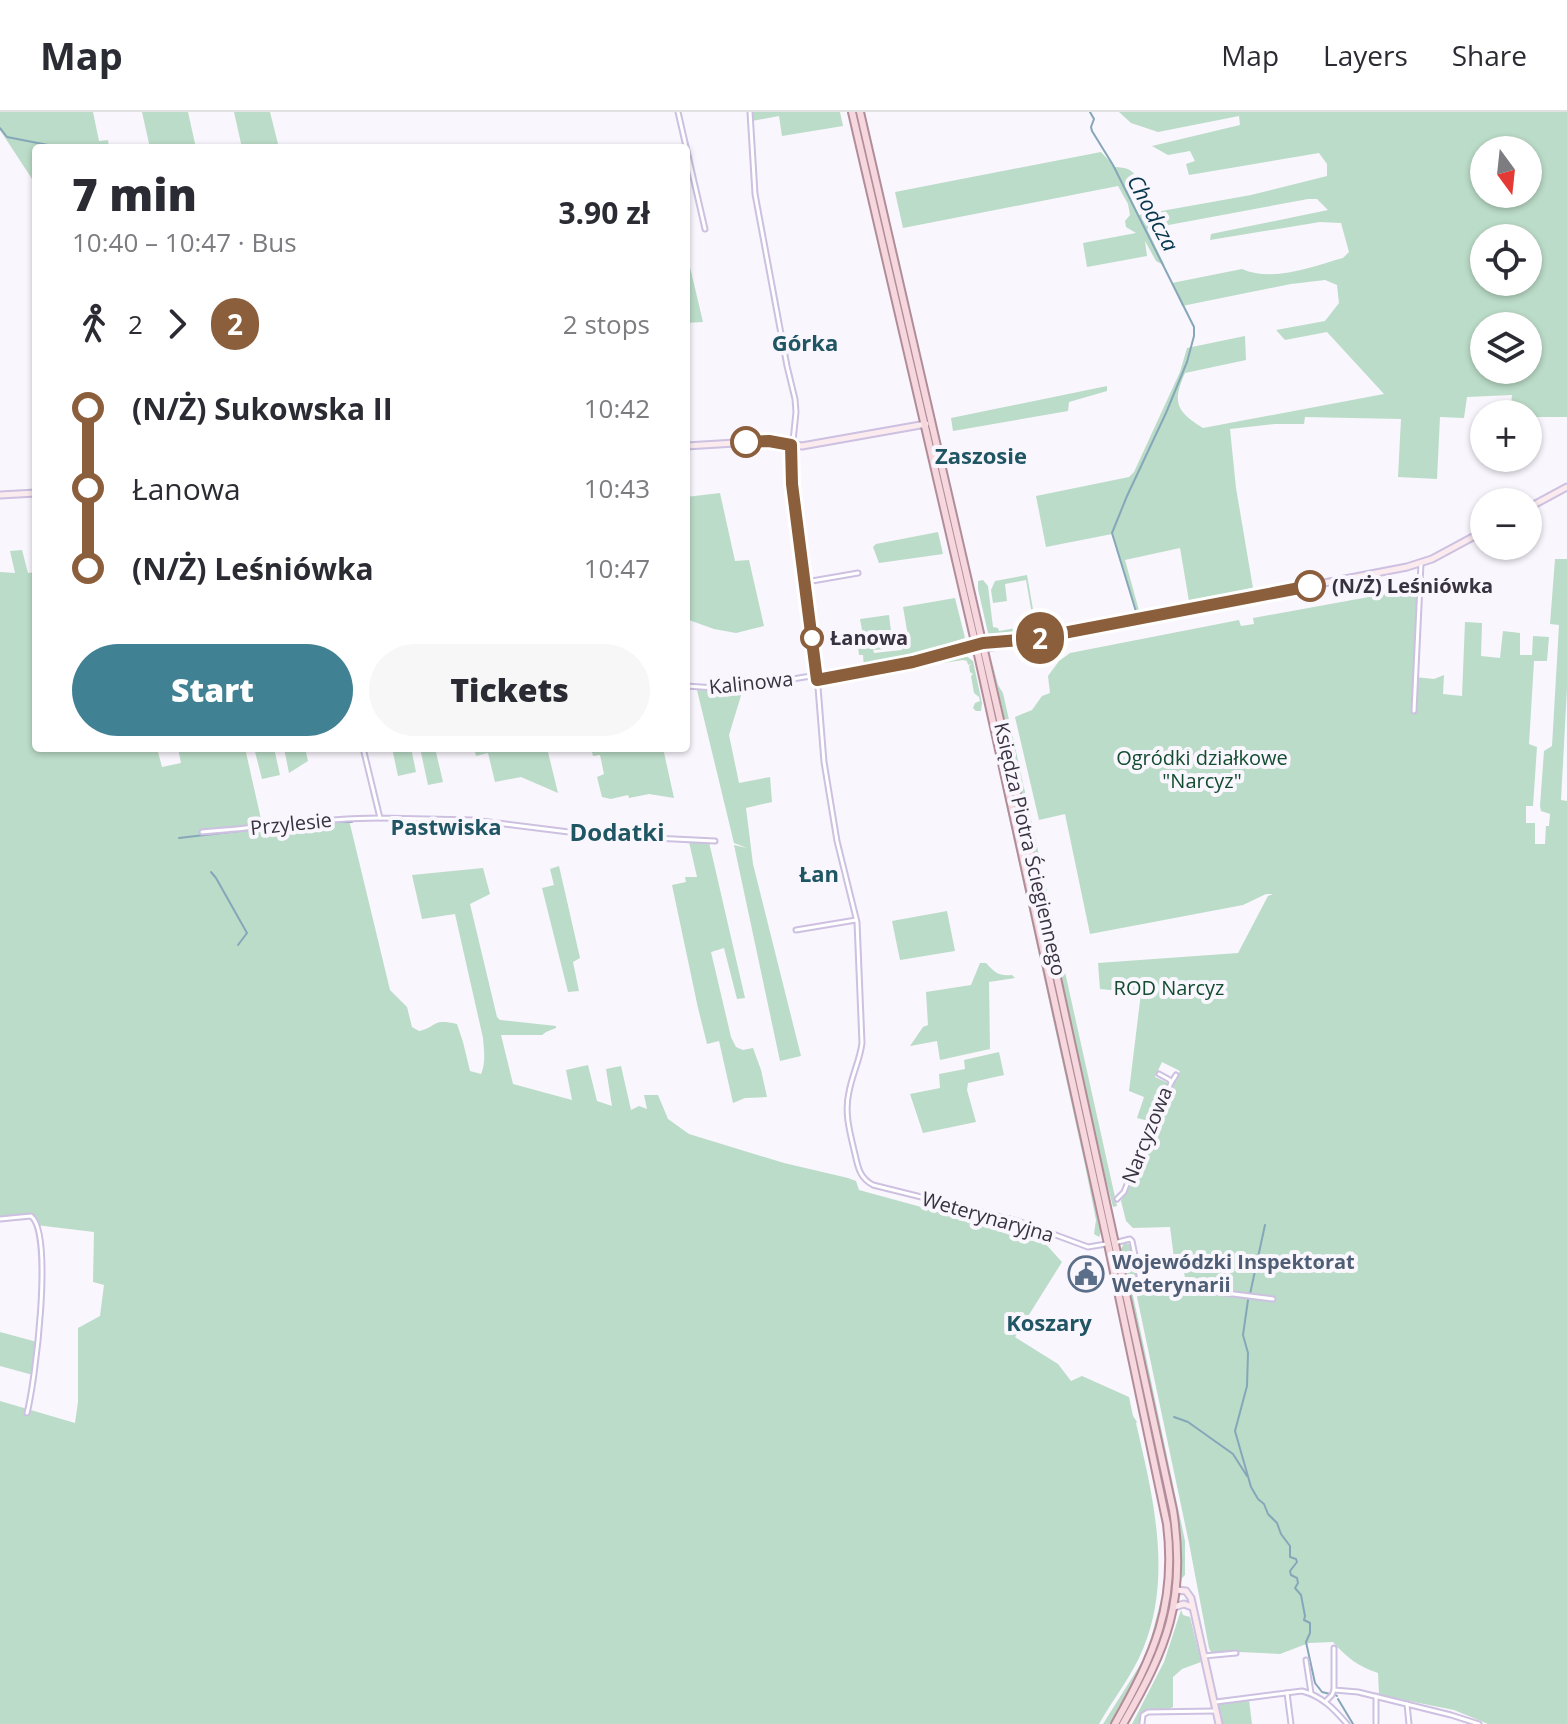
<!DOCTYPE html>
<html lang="en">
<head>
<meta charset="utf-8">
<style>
  body { margin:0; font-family:"Open Sans",sans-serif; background:#f7f7f7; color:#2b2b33; height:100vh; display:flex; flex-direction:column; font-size:30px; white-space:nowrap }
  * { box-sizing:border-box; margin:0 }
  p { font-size:26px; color:#7c7c81 }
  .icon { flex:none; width:44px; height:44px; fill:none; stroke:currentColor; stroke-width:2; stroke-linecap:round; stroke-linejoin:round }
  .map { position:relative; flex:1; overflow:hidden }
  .side { position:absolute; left:32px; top:32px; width:658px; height:608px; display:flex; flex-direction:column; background:#fff; border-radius:8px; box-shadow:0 2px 6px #0004 }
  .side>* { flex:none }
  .badge { padding:0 16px; border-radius:26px; font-size:28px; line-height:52px }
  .needle { width:52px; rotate:165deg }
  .controls { position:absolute; left:1470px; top:24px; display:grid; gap:16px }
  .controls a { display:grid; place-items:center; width:72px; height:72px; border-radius:50%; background:#fff; box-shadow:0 2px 6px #0004; font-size:40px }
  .map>.badge { position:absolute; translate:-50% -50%; box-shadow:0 0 0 4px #fff }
  .legs { display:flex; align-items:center; gap:12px; height:88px; padding:0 40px; font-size:26px }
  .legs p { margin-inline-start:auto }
  .headline { display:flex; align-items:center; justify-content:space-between; height:136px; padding:0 40px }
  h1 { font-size:44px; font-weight:800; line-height:60px }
  .button { display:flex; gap:16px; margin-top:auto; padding:16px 40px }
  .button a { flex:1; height:92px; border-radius:48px; background:#408294; color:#fff; font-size:32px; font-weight:800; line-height:92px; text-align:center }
  .button a+a { background:#f7f7f7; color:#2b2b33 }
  ul { padding:0 40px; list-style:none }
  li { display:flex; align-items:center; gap:28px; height:80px; font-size:30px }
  li i { display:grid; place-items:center; width:12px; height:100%; margin:0 10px; background:currentColor }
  li i::after { content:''; width:20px; height:20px; margin:-10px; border:6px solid; border-radius:50%; background:#fff }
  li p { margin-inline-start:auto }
  li:first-child i { background:linear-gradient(#0000 50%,currentColor 0) }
  li:last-child i { background:linear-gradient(currentColor 50%,#0000 0) }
  header { display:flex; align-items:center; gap:48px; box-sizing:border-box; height:112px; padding:0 40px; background:#fff; border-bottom:2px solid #e1e1e2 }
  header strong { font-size:38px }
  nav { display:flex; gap:44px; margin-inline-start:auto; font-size:28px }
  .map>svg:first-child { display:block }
  .green { fill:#bbdcc8; fill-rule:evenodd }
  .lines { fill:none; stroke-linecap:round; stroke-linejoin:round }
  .stream { stroke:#85a7b9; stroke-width:2 }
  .street-casing { stroke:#cdc0e1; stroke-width:7 }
  .secondary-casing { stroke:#cdc0e1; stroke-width:9 }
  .primary-casing { stroke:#b18d99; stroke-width:10 }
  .street { stroke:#fff; stroke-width:3 }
  .secondary { stroke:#fbebee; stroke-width:5 }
  .primary { stroke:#f7d7de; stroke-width:6 }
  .line-1-casing { stroke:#fff; stroke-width:18 }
  .line-1 { stroke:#8b5e3c; stroke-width:12 }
  .stop-1-dot { fill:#fff; stroke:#8b5e3c; stroke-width:4 }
  .labels { text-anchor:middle; stroke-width:8; stroke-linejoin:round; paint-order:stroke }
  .stop-label { font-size:20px; font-weight:bold; fill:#393341; stroke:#f9f6fd; text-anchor:start }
  .street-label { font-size:20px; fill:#393341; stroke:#f9f6fd }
  .park-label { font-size:20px; fill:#134c30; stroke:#f9f6fd }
  .service-label { font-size:20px; font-weight:bold; fill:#4e5e75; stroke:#f9f6fd; text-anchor:start }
  .water-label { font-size:22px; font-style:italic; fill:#06364b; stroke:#f9f6fd }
  .neighbourhood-label { font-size:22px; font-weight:bold; fill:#205563; stroke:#f9f6fd }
  .quarter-label { font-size:24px; font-weight:bold; fill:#205563; stroke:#f9f6fd }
</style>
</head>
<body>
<header>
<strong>Map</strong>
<nav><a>Map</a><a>Layers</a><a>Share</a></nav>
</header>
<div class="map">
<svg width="1567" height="1612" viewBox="0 0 1567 1612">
  <rect width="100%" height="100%" fill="#f9f6fd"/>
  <g class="green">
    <polygon points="0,0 93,0 99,29 108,28 109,36 36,36 36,73 0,18"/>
    <polygon points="142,0 188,0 196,36 150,36"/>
    <polygon points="234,0 270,0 279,36 242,36"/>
    <polygon points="752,0 840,0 843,14 782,24 779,4 752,9"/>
    <path d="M1119 0H1567V305H1528V302H1510L1512 283 1467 285 1464 306 1440 305 1437 367 1398 365 1401 307 1305 305 1304 312H1275L1230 317 1236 376 1254 482 1190 495 1180 436 1125 448 1140 502 1138 503 1112 422 1046 435 1036 384 1129 365 1134 360 1180 260 1187 236 1245 224 1246 248 1185 261C1172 290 1176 300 1203 316L1384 282 1327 220 1285 228 1276 218 1325 209 1339 191 1337 173 1325 168 1291 172 1182 194 1172 171 1242 157C1273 171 1313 154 1343 146L1349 140 1341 111 1320 110 1210 128 1211 122 1328 98 1317 87H1308L1147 117 1165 154 1156 149 1145 129 1147 144 1087 155 1083 131 1136 121 1126 115 1125 109 1130 103 1128 92 1118 74 903 116 895 80 1101 40 1115 55C1125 56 1133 56 1137 67L1128 80 1139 103 1251 83 1327 64V52L1319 41 1189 63 1186 52 1195 49 1190 39 1168 43 1152 34 1240 13 1239 4 1158 20 1131 11ZM1484 38H1528V82H1484ZM1484 126H1528V170H1484ZM1484 214H1528V258H1484Z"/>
    <polygon points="686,151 689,151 703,210 686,211"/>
    <polygon points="1107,274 1107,279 1069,290 1068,299 953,319 951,306"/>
    <polygon points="720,381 735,449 749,448 764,514 736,521 714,517 686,507 686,385"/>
    <polygon points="938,420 943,442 879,451 873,435 876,432"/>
    <path d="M22 438 28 461 36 460V636H157L162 655 181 651 178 636H245L263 716 349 708 390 878 407 895 412 915 419 919C438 915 431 906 457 912L463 930 470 959 481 962C486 950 484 939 483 926L455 802 422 807 412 763 483 756 490 782 470 792 497 905 500 908 556 914V916L546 920 542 923H501L513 972 572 988 566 958 588 953 597 989 612 994 606 957 621 954 631 998 639 994 647 997 644 983H658L668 1007 689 1022 784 1051 848 1066 856 1069 859 1078 1042 1128 1062 1150 1015 1225 1058 1252 1071 1269 1082 1264 1129 1285 1133 1304 1137 1310 1136 1311C1153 1384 1173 1465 1143 1537 1132 1564 1113 1587 1099 1612H0V1289L75 1311 78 1290V1216L100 1204 104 1173 93 1170 94 1120 36 1113 33 1105 0 1110V460L15 461 10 439Z"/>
    <path d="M1555 447H1567V576L1561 688 1567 689V1612H1488L1454 1598 1379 1583 1378 1561C1359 1555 1346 1545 1333 1530L1309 1531 1280 1542 1240 1540 1212 1542 1209 1536 1189 1431 1137 1185 1139 1181 1186 1177 1183 1149 1174 1146 1170 1115 1133 1116 1126 1109 1121 1089 1180 959 1162 950 1155 965 1168 971 1152 1010 1137 1006 1144 985 1129 979 1141 881 1100 877 1098 851 1238 841 1268 784 1273 782H1266L1243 793 1090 822 1065 702 1039 708 1015 605 1032 598 1042 584 1050 581 1048 564 1059 549 1070 541 1239 508 1241 514 1254 512 1253 506 1418 476 1415 565 1434 567 1444 563 1443 582 1462 584 1465 510 1482 511 1481 544 1500 546 1503 519 1520 521V543H1532L1533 524 1549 525 1547 549H1534L1529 632 1537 635 1533 694H1526V711H1535V732H1545L1546 714H1549L1550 702 1541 699 1540 694 1544 639 1552 634 1559 513 1550 512Z"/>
    <polygon points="1027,463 1037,520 1035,520 1026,468 1005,472 1007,489 993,491 991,478 995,469"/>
    <polygon points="983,468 988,474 993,515 998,516 999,519 1028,514 1028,523 995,526 988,521 978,477 978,469"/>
    <polygon points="955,486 965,526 891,550 864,555 863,543 859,543 857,526 870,524 874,541 902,538 900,526 906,525 908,536 910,536 903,495"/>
    <polygon points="889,503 893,536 874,538 872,522 863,523 860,507"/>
    <polygon points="965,543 973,549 982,591 981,599 976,599 973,596 975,591 980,589 979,585 974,581 971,564 973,562 970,560 969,554 971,552 968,553 967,549 963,548 917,555 920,552"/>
    <polygon points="991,546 998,573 1003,581 1117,1094 1113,1095 1103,1056 1024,694 1018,661 1017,663"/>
    <polygon points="982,548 1001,621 1100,1073 1094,1054"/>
    <polygon points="743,577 729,623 739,671 770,665 772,690 746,696 753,752 801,944 780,949 734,733 747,736 734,731 697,578 727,579"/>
    <polygon points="254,636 274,636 280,663 262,667"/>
    <polygon points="284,636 305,636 308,649 289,661"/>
    <polygon points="392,636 411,636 416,660 398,664"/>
    <polygon points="420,636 435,636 443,670 428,673"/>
    <polygon points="474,636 547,636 558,681 521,665 495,670 488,641 476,644"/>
    <polygon points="591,636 663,636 674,686 649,682 629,686 628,683 611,687 602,685 597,665 604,662 600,643 593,644"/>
    <polygon points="1001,669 1002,669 1004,674 1089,1060 1101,1120 1099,1125 1094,1122 1096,1108 1086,1058"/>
    <polygon points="689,730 709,730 745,886 737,887 724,836 711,840 731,925 736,935 743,938 753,936 761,958 767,985 745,986 733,991 719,929 707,932 698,896 672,773 686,770 685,765 697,765"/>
    <polygon points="559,754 580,846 573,850 579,879 568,880 542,776 554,773 550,757"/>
    <polygon points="947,799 955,839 900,848 892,809"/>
    <path d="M980 851H986C995 861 999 864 1012 863L1015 866 989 870 990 937 940 948 937 929 910 934 923 915 928 913 926 880 971 873Z"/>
    <polygon points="999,940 1004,963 968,971 967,978 976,1010 923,1021 910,982 940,976 939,962 965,957 964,948"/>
    <polygon points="1124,1131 1129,1132 1131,1134 1139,1177 1132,1179 1185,1429 1185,1463 1182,1466 1178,1407 1121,1137"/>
    <polygon points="0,1220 37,1230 33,1263 0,1254"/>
    <polygon points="1161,1488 1163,1488 1155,1525 1136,1568 1111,1612 1103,1612 1142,1550 1150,1530"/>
    <path d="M1181 1498 1183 1503 1190 1505 1201 1550 1182 1557 1173 1565V1595C1164 1601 1152 1597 1142 1602V1612H1132L1164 1550Z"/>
    <polygon points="1249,1588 1252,1612 1223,1612 1218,1592"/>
  </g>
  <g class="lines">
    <g class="stream">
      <polyline points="1090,0 1094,7 1091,15 1092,19 1113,53 1194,215 1194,224 1187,250 1166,301 1127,384 1112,421 1138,506"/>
      <polyline points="0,16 7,25 58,35"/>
      <polyline points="323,710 352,710"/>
      <polyline points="179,726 281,714"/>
      <polyline points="211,760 216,766 247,821 238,833"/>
      <polyline points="1250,1182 1265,1113"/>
      <polyline points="1248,1188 1243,1223 1248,1241 1247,1274 1235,1319 1251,1375 1258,1387 1264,1392 1268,1402 1277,1411 1281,1422 1290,1434 1290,1445 1296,1447 1297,1450 1290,1459 1291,1463 1297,1466 1298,1471 1295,1476 1301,1483 1305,1504 1304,1508 1310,1511 1310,1521 1306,1530 1315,1571 1322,1580 1330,1582"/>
      <polyline points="1174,1305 1188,1310 1233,1342 1247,1364"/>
      <polyline points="1334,1582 1337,1584"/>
      <polyline points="1338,1587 1353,1612"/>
    </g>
    <defs>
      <g id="street">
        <polyline points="678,0 705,117"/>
        <path d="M750 0 755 82 787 254 795 287 796 300 791 349 792 372 817 563 824 650 837 729 857 810 862 931C860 948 852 963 849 980 844 1001 850 1021 855 1042 858 1056 860 1066 873 1073L1018 1109 1088 1135 1106 1132"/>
        <polyline points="806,470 858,461"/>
        <polyline points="945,541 976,532"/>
        <polyline points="817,568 975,538"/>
        <polyline points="686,574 731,577 817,563"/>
        <polyline points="1414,599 1421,451"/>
        <polyline points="363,636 380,706 473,708 593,723 715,729"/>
        <path d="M202 720C261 716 320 706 380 706"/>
        <polyline points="796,818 856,808"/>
        <polyline points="1171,971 1176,963"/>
        <polyline points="1117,1087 1124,1080 1131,1062 1171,971 1170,968 1159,962"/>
        <path d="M0 1107 31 1104C54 1122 35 1271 27 1301"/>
        <polyline points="1114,1131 1130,1127 1132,1129 1142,1177 1178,1175 1273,1187"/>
        <polyline points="1334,1536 1334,1578 1358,1580 1451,1603 1479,1612"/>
        <polyline points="1204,1544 1236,1541"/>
        <polyline points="1306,1548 1311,1581"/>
        <polyline points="1287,1581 1291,1612"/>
        <polyline points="1376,1584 1376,1612"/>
        <polyline points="1326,1589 1332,1583 1334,1578"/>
        <path d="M1216 1590 1302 1579C1322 1584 1334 1597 1347 1612"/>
        <polyline points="1407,1592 1409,1612"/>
        <polyline points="1142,1612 1143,1603 1148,1600 1215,1599"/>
      </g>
      <g id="secondary">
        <polyline points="686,334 769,329 802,334 926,312"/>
        <polyline points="0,383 36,381"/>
        <polyline points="1528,396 1567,375"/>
        <polyline points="981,532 1019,528"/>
        <polyline points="982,537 1407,455 1432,447 1484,419"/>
        <polyline points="1176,1478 1186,1479 1191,1486 1219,1612"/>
        <polyline points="1174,1495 1184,1492 1192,1495"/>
      </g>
      <g id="primary">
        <path d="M852 0 979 547 1108 1132 1167 1412C1177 1493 1154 1543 1115 1612"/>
        <path d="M860 0 1015 673 1173 1398C1187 1488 1167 1536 1123 1612"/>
      </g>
    </defs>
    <use href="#street" class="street-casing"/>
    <use href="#secondary" class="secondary-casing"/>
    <use href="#primary" class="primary-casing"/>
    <use href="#street" class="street"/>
    <use href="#secondary" class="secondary"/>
    <use href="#primary" class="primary"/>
  </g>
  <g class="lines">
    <defs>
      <polyline id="line-1" points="746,330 769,329 791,333 792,372 817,568 913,550 983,531 1032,527 1310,474"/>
    </defs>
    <use href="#line-1" class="line-1-casing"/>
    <use href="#line-1" class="line-1"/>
  </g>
  <defs>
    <symbol id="civic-ring" viewBox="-11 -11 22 22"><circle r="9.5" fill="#f9f6fd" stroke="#5c6f8a" stroke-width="1.5"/><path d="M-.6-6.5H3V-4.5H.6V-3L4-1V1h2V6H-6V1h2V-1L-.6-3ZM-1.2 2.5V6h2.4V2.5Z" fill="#5c6f8a"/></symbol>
  </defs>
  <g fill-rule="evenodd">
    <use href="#civic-ring" x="1066" y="1142" width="40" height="40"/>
  </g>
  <g class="stop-1-dot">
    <circle cx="746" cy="330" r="14"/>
    <circle cx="1310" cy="474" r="14"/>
    <circle cx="812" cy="526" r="10"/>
  </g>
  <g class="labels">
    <g class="stop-label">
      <text x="1332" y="481">(N/Ż) Leśniówka</text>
      <text x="830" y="533">Łanowa</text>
    </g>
    <g class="street-label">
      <text transform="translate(751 571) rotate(-6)" y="7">Kalinowa</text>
      <text transform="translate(291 712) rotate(-6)" y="7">Przylesie</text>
      <text transform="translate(1030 737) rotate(77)" y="7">Księdza Piotra Ściegiennego</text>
      <text transform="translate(1147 1023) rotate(-68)" y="7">Narcyzowa</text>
      <text transform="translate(988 1105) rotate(16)" y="7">Weterynaryjna</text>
    </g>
    <g class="park-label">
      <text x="1202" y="653">Ogródki działkowe<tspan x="1202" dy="23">"Narcyz"</tspan></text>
      <text x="1169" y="883">ROD Narcyz</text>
    </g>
    <g class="service-label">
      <text x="1112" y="1157">Wojewódzki Inspektorat<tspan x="1112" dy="23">Weterynarii</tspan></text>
    </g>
    <g class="water-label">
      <text transform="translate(1153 101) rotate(62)" y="8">Chodcza</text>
    </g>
    <g class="neighbourhood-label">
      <text x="805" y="239">Górka</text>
      <text x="981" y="352">Zaszosie</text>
      <text x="446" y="723">Pastwiska</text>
      <text x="819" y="770">Łan</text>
      <text x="1049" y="1219">Koszary</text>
    </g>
    <g class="quarter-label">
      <text x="617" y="729">Dodatki</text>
    </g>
  </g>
</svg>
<div class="controls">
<a><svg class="needle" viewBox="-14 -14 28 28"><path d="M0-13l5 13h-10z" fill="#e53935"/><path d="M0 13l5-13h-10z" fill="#7c7c81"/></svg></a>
<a><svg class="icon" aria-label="locate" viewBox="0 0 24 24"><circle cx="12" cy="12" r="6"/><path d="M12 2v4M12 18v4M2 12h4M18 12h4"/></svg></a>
<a><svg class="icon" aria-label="layers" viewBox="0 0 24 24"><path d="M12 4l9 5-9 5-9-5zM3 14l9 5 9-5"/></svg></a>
<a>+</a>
<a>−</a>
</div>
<b class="badge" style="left:1040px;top:526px;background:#8b5e3c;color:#fff">2</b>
<section class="side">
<div class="headline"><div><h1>7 min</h1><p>10:40 – 10:47 · Bus</p></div><b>3.90 zł</b></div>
<div class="legs"><svg class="icon" aria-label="walk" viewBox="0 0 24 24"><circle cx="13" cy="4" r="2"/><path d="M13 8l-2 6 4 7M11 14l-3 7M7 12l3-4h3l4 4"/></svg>2<svg class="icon" aria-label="forward" viewBox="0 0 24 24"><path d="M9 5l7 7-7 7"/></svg><b class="badge" style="background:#8b5e3c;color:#fff">2</b><p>2 stops</p></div>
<ul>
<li><i style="color:#8b5e3c"></i><b>(N/Ż) Sukowska II</b><p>10:42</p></li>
<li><i style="color:#8b5e3c"></i><span>Łanowa</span><p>10:43</p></li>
<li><i style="color:#8b5e3c"></i><b>(N/Ż) Leśniówka</b><p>10:47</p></li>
</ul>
<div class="button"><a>Start</a><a>Tickets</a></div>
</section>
</div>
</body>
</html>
